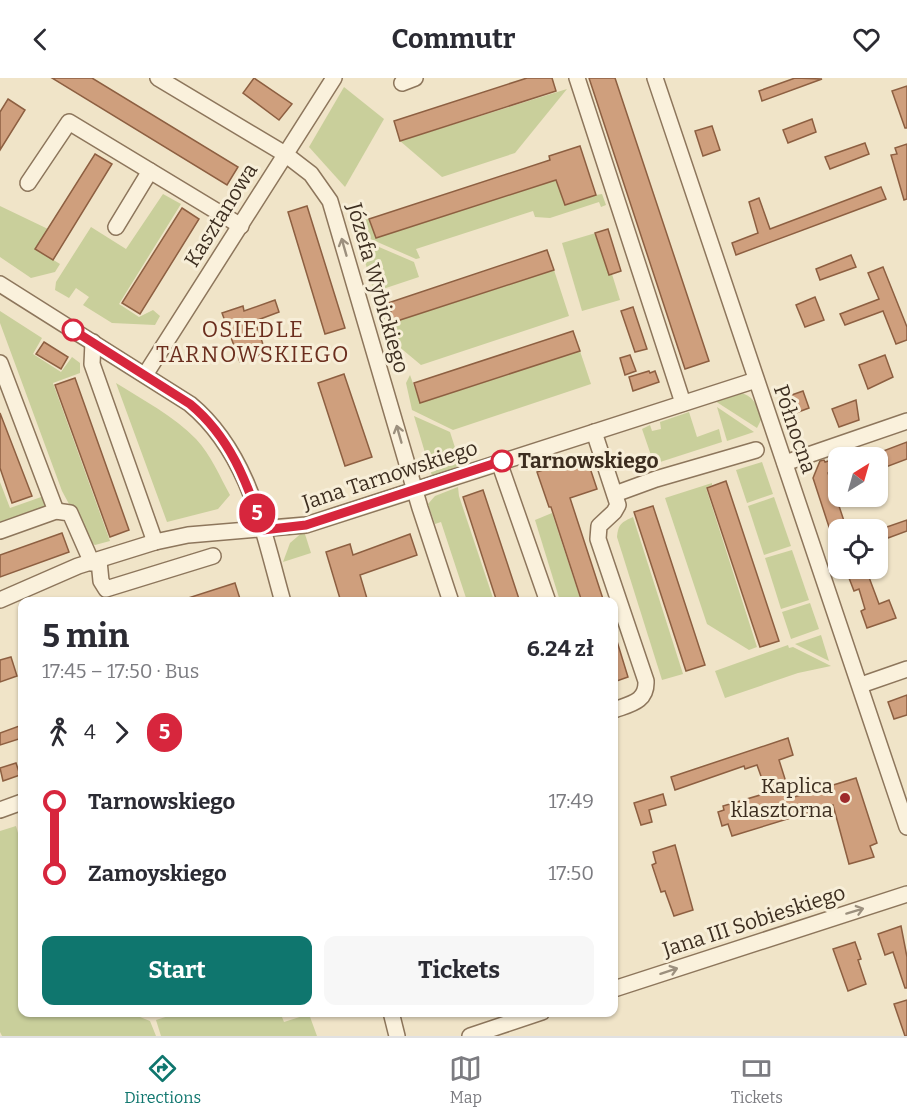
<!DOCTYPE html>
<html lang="en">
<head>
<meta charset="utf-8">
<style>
  body { margin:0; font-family:Bitter,serif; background:#f7f7f7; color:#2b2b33; height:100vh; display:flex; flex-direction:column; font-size:22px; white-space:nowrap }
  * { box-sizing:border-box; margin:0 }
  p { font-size:20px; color:#7c7c81 }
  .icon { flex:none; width:33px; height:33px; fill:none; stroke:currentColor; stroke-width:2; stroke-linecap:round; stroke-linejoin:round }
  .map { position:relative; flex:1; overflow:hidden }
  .panel { position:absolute; left:18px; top:519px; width:600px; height:420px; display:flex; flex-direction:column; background:#fff; border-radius:12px; box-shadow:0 2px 4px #0004 }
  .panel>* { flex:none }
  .badge { padding:0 12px; border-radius:20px; font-size:21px; line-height:39px }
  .needle { width:39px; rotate:37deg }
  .tools { position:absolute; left:828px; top:369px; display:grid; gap:12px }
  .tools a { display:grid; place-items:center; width:60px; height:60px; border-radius:12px; background:#fff; box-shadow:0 2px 4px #0004; font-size:30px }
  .map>.badge { position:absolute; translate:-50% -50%; box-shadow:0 0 0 3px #fff }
  .legs { display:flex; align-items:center; gap:9px; height:66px; padding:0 24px; font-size:20px }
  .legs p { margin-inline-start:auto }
  .overview { display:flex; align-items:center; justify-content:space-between; height:102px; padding:0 24px }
  h1 { font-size:33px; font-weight:700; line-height:45px }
  .action { display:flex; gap:12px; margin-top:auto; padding:12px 24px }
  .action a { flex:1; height:69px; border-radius:12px; background:#0f766e; color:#fff; font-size:24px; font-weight:700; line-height:69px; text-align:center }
  .action a+a { background:#f7f7f7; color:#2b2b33 }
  ul { padding:0 24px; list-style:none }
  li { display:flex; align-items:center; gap:21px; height:72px; font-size:22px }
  li i { display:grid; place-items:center; width:9px; height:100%; margin:0 8px; background:currentColor }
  li i::after { content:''; width:15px; height:15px; margin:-8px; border:4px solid; border-radius:50%; background:#fff }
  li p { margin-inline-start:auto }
  li:first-child i { background:linear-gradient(#0000 50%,currentColor 0) }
  li:last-child i { background:linear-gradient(currentColor 50%,#0000 0) }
  header { display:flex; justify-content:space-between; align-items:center; height:78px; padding:0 24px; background:#fff; font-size:27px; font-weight:700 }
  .menu { display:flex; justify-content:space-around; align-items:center; height:84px; border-top:2px solid #e1e1e2; background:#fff; font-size:16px; color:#7c7c81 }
  .menu a { display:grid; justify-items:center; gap:3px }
  .menu .on { color:#0f766e }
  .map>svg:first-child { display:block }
  .green { fill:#c9cf9b }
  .building { fill:#cf9f7d; stroke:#8d5f41; stroke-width:1.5 }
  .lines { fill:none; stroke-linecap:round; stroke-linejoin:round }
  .minor-casing { stroke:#8d765c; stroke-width:18 }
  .minor { stroke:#faf1dc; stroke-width:15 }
  .oneway { stroke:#9c907e }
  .line-1-casing { stroke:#fff; stroke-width:14 }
  .line-1 { stroke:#d7263d; stroke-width:9 }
  .stop-1-dot { fill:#fff; stroke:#d7263d; stroke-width:3 }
  .poi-dot { fill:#9e2a2b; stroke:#f7eed8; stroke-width:2 }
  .labels { text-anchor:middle; stroke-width:6; stroke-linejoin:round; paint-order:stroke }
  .street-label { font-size:21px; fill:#3d2e20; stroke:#f7eed8 }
  .stop-label { font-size:21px; font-weight:bold; fill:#3d2e20; stroke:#f7eed8; text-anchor:start }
  .poi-label { font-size:21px; fill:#3d2e20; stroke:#f7eed8; text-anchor:end }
  .neighbourhood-label { font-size:22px; letter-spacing:1.5px; fill:#6b2e1e; stroke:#f7eed8 }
</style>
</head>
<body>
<header><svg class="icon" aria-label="back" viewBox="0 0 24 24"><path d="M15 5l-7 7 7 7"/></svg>Commutr<svg class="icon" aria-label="heart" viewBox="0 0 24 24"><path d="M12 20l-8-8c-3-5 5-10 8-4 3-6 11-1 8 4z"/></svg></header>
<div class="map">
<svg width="907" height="958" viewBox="0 0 907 958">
  <rect width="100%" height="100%" fill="#f0e4c8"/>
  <g class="green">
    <polygon points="344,9 384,41 345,109 309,69"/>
    <polygon points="567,11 515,75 442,99 400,63"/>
    <polygon points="556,102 596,117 602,116 606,127 601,129 599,124 550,140 535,139 533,133 416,171 420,180 416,181 357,155 351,137 365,131 376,160"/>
    <polygon points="163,116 181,126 119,226 139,239 153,232 160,238 155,247 112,245 83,227 89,219 76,210 69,220 55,212 56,204 91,149 126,171"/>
    <polygon points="0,128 48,151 36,171 60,186 55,194 31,200 0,179"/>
    <polygon points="599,154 620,222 582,233 562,165"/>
    <polygon points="358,160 414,184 419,199 374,214"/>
    <polygon points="554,192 569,238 421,287 391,262 377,219 384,216 394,244"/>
    <polygon points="0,233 42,260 33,276 61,294 72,279 80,285 80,295 53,305 110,463 95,467 89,463 62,413 0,245"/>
    <polygon points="580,273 591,306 453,352 412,332 406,305 410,297 420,325"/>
    <path d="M116 305C143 322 174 338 196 361 211 377 220 399 230 417L218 431 167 444Z"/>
    <path d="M738 314C753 317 757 327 762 340L757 350 715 323Z"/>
    <polygon points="717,329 754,354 727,363"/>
    <polygon points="689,334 697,359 719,351 722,364 654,386 642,351 650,347 652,353 661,351 660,344"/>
    <path d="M414 338 450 354 460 385C452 395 443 396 432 398Z"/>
    <polygon points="762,384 773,416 747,425 736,392"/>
    <polygon points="0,404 10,430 44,418 47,421 45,430 0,445"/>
    <polygon points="712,405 712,407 706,410 757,569 749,572 707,546 665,420"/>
    <polygon points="458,409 459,418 494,523 467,523 441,444 435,446 428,426 435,418"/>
    <polygon points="774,419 791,468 764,477 748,428"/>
    <polygon points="552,435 581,523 560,523 535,442"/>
    <path d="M633 439 683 596 662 602 617 459C618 446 622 444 633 439Z"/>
    <polygon points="304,453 311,475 283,484 290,465"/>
    <polygon points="792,472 809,522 781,531 765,480"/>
    <polygon points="810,525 819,551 791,561 782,534"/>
    <polygon points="821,557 829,583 795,566"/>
    <polygon points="788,567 789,570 793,569 831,588 798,595 725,620 715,593"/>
    <polygon points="16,748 22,769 22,934 111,934 113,938 130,935 150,943 156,958 2,958 0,954 0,753"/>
    <polygon points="280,934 284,944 309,936 317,958 161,958 156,942 178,935"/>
  </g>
  <g class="building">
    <polygon points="52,0 92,0 238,89 227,107"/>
    <polygon points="254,0 292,26 279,42 243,15"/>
    <polygon points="527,0 552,0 556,13 400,63 394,43"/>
    <polygon points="589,0 615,0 709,283 685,291"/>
    <polygon points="795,0 822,1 762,23 759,13"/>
    <polygon points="907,8 907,50 905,50 892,13"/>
    <polygon points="8,21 25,32 0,72 0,34"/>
    <polygon points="812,41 816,54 788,65 783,52"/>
    <polygon points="712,48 720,72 703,78 695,53"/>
    <polygon points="865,65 869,76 830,91 825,79"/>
    <polygon points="907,66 907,121 904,122 891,77 897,76 895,70"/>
    <polygon points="580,68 596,117 565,127 556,102 376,160 369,141 550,82 549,78"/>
    <polygon points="95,76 112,86 53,182 35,171"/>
    <polygon points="881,109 886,121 736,177 732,165 758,155 749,124 759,120 770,151"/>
    <polygon points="307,128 345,250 325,256 288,134"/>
    <polygon points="182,130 199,141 140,236 122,225"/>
    <polygon points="608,151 621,193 609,197 595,155"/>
    <polygon points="547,172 554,192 394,244 388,225"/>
    <polygon points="851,177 856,189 820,202 816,191"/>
    <polygon points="883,189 907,249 907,262 896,266 883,233 845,247 840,236 879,221 868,195"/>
    <polygon points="815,219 824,242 805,249 796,227"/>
    <polygon points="275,222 279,234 255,243 266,275 240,284 222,235 243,228 244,233"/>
    <polygon points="633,229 647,271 635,274 621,233"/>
    <polygon points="573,253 580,273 420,325 414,305"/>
    <polygon points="44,264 68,279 61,291 36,276"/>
    <polygon points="630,277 636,293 625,297 620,280"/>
    <polygon points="885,277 893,299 868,311 859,287"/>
    <polygon points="649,293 650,295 655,293 659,304 633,313 629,299"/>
    <polygon points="344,296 372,379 345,388 318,305"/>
    <polygon points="75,300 129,452 110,459 55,307"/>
    <polygon points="803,313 809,330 793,336 786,319"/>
    <polygon points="856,322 859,342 839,349 832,331"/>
    <polygon points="0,335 32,418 12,425 0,390"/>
    <polygon points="907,364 907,381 878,392 878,375"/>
    <polygon points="586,378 597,411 570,420 604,524 582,524 551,429 549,429 537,394"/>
    <polygon points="838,380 838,391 828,395 847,452 830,452 813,400 820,383 824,382 825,384"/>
    <polygon points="726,403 779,563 760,569 707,410"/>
    <polygon points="483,412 520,524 497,524 463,419"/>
    <polygon points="653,428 705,587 686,593 634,434"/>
    <polygon points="907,442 907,453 888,460 884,450"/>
    <polygon points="62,455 69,474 0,499 0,477"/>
    <polygon points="410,456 417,477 360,497 368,524 341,524 326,474 350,466 353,477"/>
    <polygon points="867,494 879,526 889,522 896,540 867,550 861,533 865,531 859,511 854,513 849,500"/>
    <polygon points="235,505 241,524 185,524 185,521"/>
    <polygon points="616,560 628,599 614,604 614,561"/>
    <polygon points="11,579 17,598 0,604 0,582"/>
    <polygon points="907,617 907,637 894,641 888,624"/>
    <polygon points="22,647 22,660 0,667 0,655"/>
    <polygon points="788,660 793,677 779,682 791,720 856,700 877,765 870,768 874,779 849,786 833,727 732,758 728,746 722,748 718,734 724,732 723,728 767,715 757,687 745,691 744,688 675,712 671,699"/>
    <polygon points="16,685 20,697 3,703 0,690"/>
    <polygon points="663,716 666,727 649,732 652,744 641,747 634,725"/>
    <polygon points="675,767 693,832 674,838 665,813 661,814 652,787 656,785 653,774"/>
    <polygon points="901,848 907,879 907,910 905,910 893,874 885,877 878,856"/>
    <polygon points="855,864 861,881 858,882 866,906 848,913 833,871"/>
    <polygon points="907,922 907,958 905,958 894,926"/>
  </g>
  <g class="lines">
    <defs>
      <g id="minor">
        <polyline points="158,0 285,76 311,96 330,123 420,430 451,524"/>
        <polyline points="577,0 683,325"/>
        <polyline points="655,0 907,749"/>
        <polyline points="402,5 415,0"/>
        <polyline points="28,105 69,44 241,148"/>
        <polyline points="116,149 150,93"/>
        <path d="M0 206 190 326C249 375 263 453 283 524"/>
        <polyline points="93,264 92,286 155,464"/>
        <polyline points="0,285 56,433"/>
        <polyline points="145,297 334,0"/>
        <path d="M594 354 618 427 614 434 599 448 598 461 646 603C647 624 630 626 614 632"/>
        <polyline points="499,384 548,524"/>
        <polyline points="785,385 907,343"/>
        <polyline points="615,416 656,401 756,372"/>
        <polyline points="0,453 56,433 70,435 92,485"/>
        <polyline points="99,483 101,503 106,511 213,478"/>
        <polyline points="0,522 78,488 155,464 188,457 306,447 756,302"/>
        <polyline points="861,607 907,591"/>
        <polyline points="0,732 22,724"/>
        <polyline points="614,911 907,816"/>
        <polyline points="391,934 397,958"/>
        <polyline points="470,958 542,934"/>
      </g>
    </defs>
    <use href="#minor" class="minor-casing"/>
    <use href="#minor" class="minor"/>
  </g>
  <defs><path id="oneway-shaft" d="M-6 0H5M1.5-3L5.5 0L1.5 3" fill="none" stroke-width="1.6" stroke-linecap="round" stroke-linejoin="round" transform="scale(1.5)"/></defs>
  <g class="oneway">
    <use href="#oneway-shaft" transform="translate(344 169) rotate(-106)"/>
    <use href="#oneway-shaft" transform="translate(399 356) rotate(-106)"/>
    <use href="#oneway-shaft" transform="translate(855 833) rotate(-17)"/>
    <use href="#oneway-shaft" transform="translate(669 893) rotate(-18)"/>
  </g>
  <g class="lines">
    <defs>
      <path id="line-1" d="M73 252 190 326C230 359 247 404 263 452L306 447 502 383"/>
    </defs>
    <use href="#line-1" class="line-1-casing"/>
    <use href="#line-1" class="line-1"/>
  </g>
  <g class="stop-1-dot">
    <circle cx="73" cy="252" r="10"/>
    <circle cx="502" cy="383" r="10"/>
  </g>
  <circle class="poi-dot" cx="845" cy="720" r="6"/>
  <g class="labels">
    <g class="street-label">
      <text transform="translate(221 137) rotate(-58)" y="7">Kasztanowa</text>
      <text transform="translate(378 210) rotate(74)" y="7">Józefa Wybickiego</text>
      <text transform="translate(795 351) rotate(71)" y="7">Północna</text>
      <text transform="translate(390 397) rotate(-18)" y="7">Jana Tarnowskiego</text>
      <text transform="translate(754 843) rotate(-18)" y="7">Jana III Sobieskiego</text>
    </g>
    <g class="stop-label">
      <text x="518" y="390">Tarnowskiego</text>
    </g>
    <g class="poi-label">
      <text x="833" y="715">Kaplica<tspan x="833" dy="24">klasztorna</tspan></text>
    </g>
    <g class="neighbourhood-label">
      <text x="253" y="259">OSIEDLE<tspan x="253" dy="25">TARNOWSKIEGO</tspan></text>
    </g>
  </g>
</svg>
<div class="tools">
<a><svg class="needle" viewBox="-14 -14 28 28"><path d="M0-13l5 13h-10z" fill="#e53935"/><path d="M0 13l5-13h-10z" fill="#7c7c81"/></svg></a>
<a><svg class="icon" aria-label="locate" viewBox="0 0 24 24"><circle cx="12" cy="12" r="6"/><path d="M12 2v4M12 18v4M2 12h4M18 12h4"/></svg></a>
</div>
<b class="badge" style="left:257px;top:435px;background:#d7263d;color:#fff">5</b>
<section class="panel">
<div class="overview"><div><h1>5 min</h1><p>17:45 – 17:50 · Bus</p></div><b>6.24 zł</b></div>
<div class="legs"><svg class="icon" aria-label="walk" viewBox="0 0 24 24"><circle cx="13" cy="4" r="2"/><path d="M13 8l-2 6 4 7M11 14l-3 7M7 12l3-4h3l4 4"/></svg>4<svg class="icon" aria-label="forward" viewBox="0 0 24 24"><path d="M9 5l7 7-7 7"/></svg><b class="badge" style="background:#d7263d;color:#fff">5</b></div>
<ul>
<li><i style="color:#d7263d"></i><b>Tarnowskiego</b><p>17:49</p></li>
<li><i style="color:#d7263d"></i><b>Zamoyskiego</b><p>17:50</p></li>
</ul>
<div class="action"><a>Start</a><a>Tickets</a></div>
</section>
</div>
<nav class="menu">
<a class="on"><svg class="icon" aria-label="directions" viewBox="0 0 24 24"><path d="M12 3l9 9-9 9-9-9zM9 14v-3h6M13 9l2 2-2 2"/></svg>Directions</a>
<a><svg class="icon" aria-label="map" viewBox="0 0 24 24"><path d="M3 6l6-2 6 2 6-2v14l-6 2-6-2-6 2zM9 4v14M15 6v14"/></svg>Map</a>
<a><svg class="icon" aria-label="tickets" viewBox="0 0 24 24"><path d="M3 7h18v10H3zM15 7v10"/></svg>Tickets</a>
</nav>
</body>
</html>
